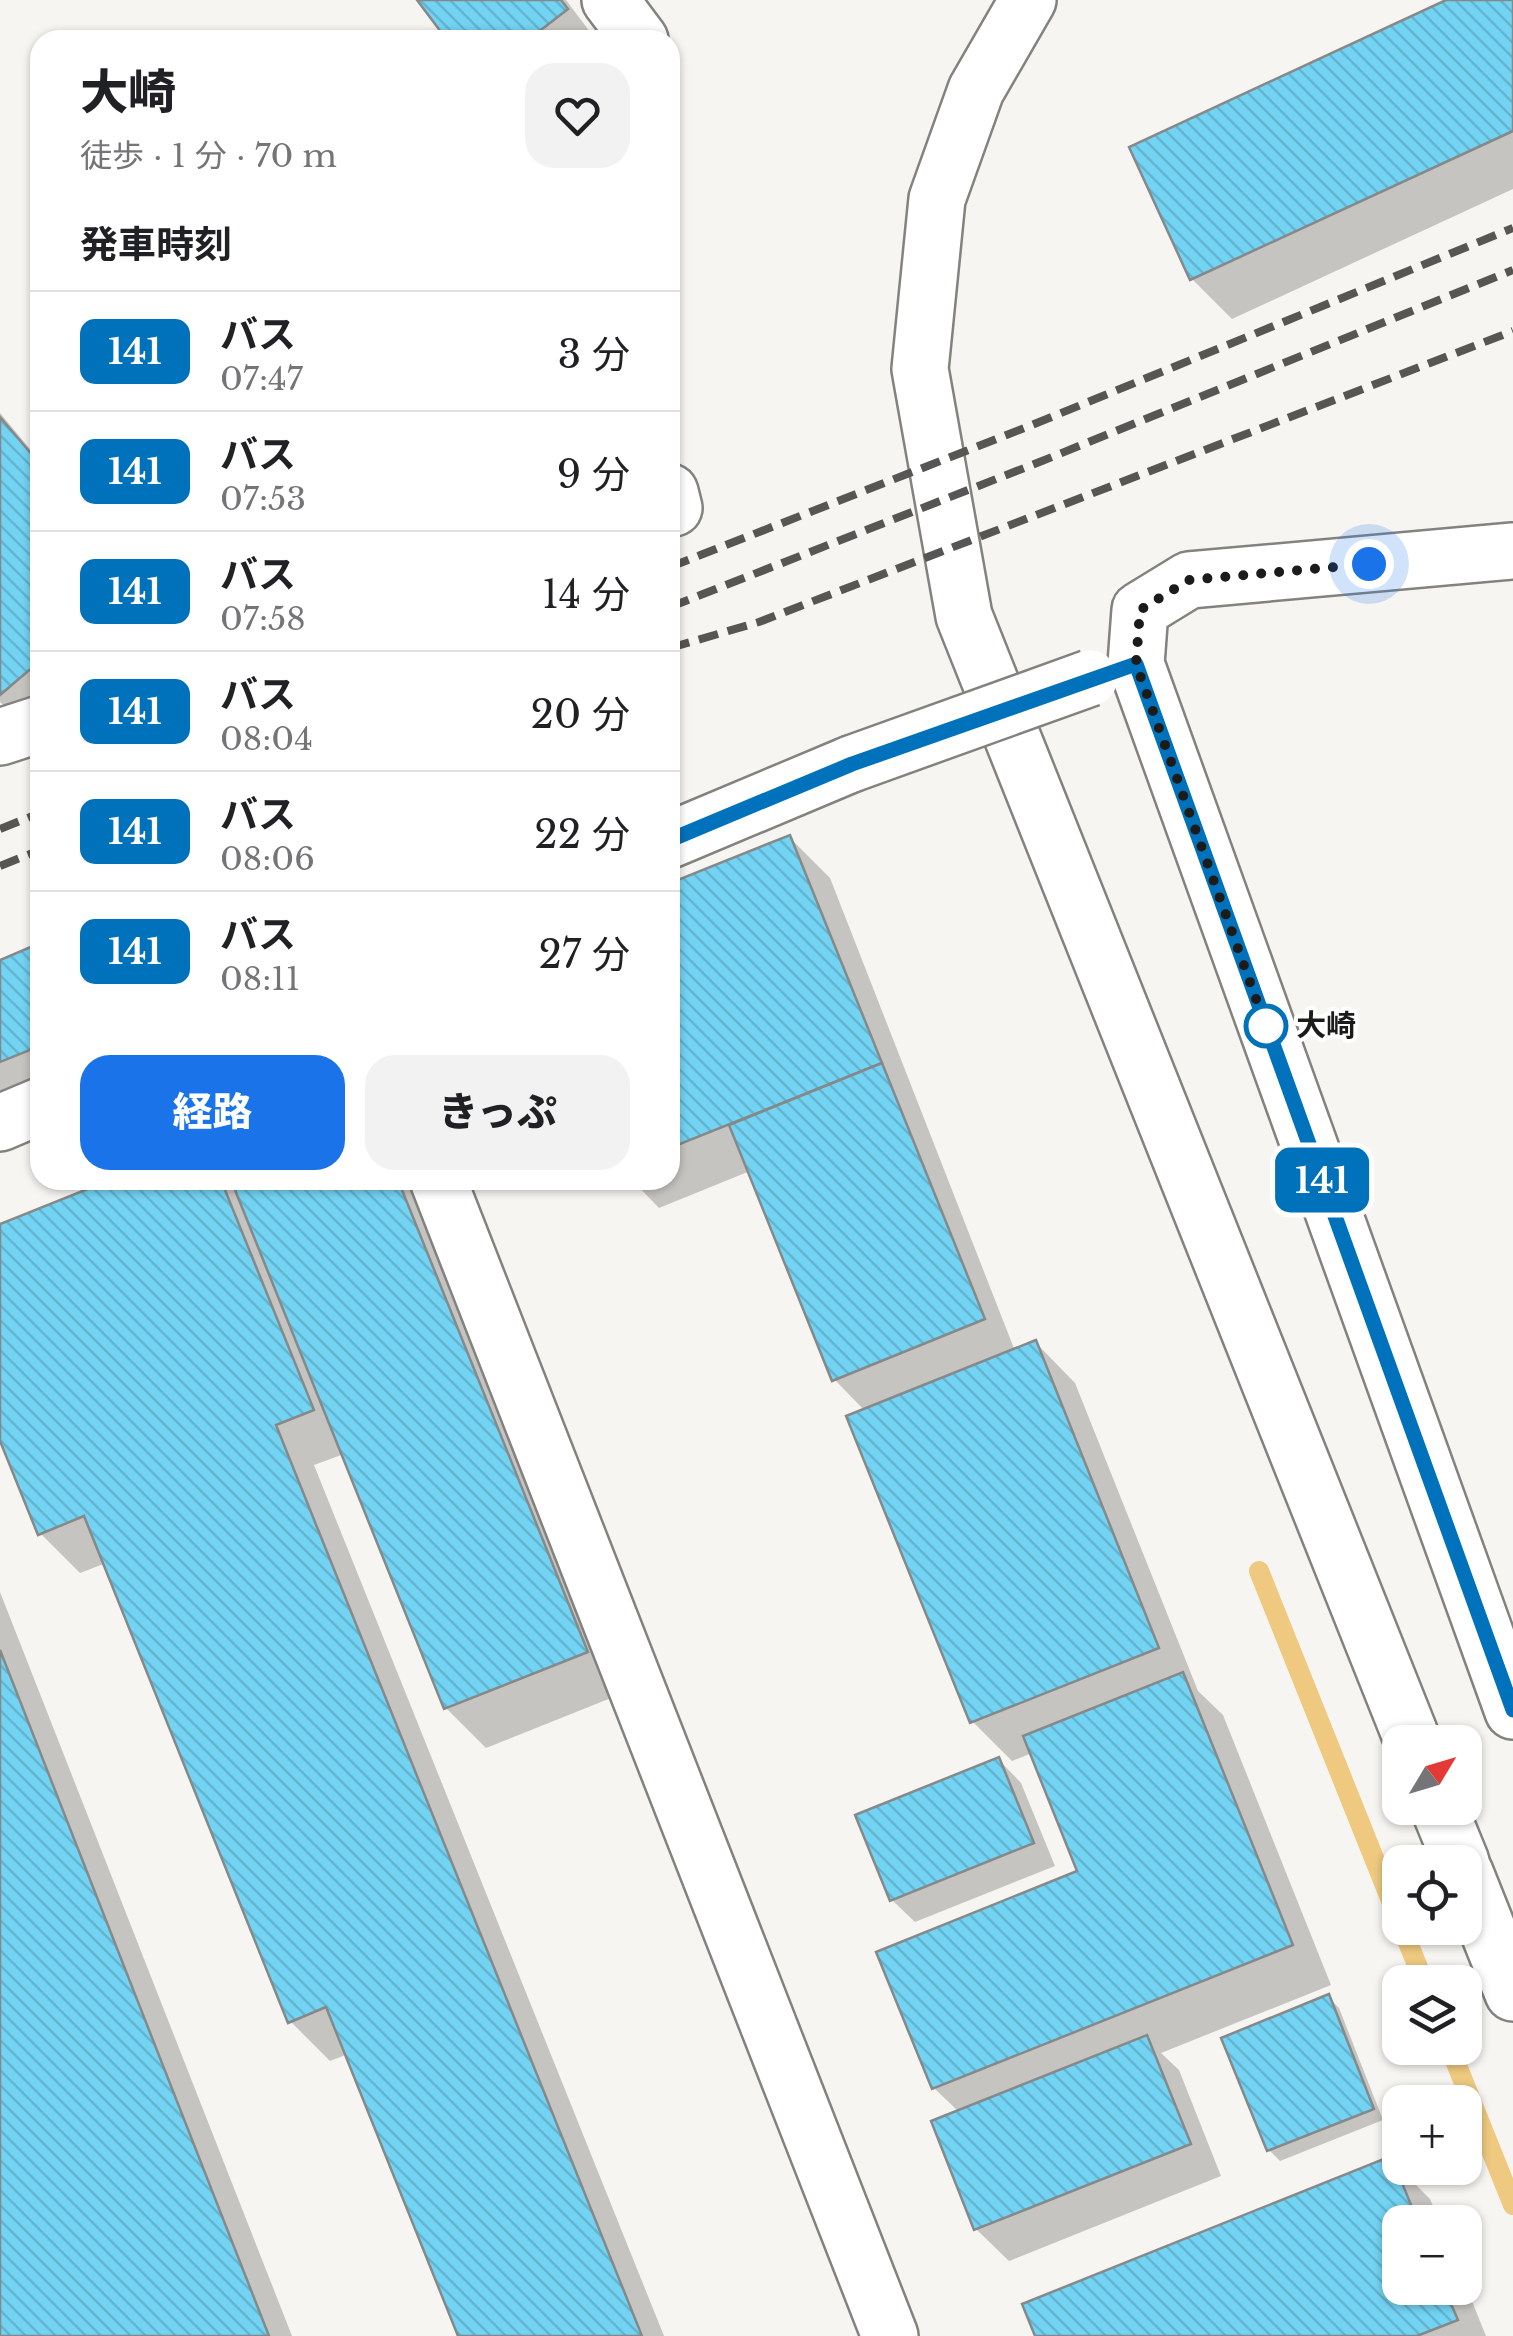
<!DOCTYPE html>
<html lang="ja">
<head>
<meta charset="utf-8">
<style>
  body { margin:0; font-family:"Libre Baskerville","Noto Sans JP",serif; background:#f2f2f2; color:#202124; height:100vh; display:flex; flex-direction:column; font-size:38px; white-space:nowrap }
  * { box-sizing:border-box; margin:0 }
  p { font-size:32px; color:#757577 }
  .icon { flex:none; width:55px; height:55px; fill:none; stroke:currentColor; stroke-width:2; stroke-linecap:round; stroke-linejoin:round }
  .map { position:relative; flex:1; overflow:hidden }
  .panel { position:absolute; left:30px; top:30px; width:650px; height:1160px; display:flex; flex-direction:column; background:#fff; border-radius:30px; box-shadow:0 2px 8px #0004 }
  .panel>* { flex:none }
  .badge { padding:0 20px; border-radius:15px; font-size:35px; line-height:65px }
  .needle { width:65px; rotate:52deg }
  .fabs { position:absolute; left:1382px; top:1725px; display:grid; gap:20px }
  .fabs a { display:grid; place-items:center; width:100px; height:100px; border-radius:20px; background:#fff; box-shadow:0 2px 8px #0004; font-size:50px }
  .you { position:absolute; width:50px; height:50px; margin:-25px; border:8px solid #fff; border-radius:50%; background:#1a73e8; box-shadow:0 0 0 15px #1a73e833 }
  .map>.badge { position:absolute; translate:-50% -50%; box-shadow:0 0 0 5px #fff }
  h2 { padding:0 50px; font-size:38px; line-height:90px }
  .round { display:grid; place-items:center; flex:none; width:105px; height:105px; border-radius:30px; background:#f2f2f2 }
  .headline { display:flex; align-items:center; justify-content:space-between; height:170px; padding:0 50px }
  h1 { font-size:48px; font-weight:800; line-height:75px }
  .cta { display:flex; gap:20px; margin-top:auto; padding:20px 50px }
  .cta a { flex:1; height:115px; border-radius:30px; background:#1a73e8; color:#fff; font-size:40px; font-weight:800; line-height:115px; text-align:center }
  .cta a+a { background:#f2f2f2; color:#202124 }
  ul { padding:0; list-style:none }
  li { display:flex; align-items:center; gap:30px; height:120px; padding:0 50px; border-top:2px solid #e0e0e0 }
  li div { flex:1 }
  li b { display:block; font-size:38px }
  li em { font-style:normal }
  li .badge { min-width:110px; font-weight:700; text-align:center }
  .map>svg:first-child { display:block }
  .shadow { fill:#0003 }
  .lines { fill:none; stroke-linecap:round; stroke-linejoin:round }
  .stream { stroke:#eec97f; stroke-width:20 }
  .building { fill:url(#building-back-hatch); stroke:#85898a; stroke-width:2.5 }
  .minor-casing { stroke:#83827f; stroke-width:60 }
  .minor { stroke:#fff; stroke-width:55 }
  .rail { stroke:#575655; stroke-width:8; stroke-dasharray:20 10; stroke-linecap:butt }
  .minor-bridge-casing { stroke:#83827f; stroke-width:60; stroke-linecap:butt }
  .minor-bridge { stroke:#fff; stroke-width:55 }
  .line-casing { stroke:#fff; stroke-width:22 }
  .line { stroke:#0072bc; stroke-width:15 }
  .walk { stroke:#1b1b1a; stroke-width:10; stroke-dasharray:0 18 }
  .stop-dot { fill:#fff; stroke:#0072bc; stroke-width:5 }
  .labels { text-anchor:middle; stroke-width:8; stroke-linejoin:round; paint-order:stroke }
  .stop-label { font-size:30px; font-weight:bold; fill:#1b1b1a; stroke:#fff; text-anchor:start }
</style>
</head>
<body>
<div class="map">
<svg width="1513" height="2336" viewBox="0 0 1513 2336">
  <defs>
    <pattern id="building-back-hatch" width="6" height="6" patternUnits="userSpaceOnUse" patternTransform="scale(2.5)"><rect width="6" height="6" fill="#73d3f3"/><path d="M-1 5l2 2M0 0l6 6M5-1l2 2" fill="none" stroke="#63b5d0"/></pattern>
  </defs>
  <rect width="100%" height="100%" fill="#f7f5f2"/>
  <g class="shadow">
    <polygon points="420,0 566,0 596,40 450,40"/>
    <polygon points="1452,0 1513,0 1513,189 1232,319 1192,279"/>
    <polygon points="0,413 40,461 40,735 36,738 0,702"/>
    <polygon points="790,838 830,878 1015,1351 1035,1342 1075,1383 1198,1691 1223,1715 1331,1985 1161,2053 1179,2070 1221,2176 1009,2261 976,2229 959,2112 934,2088 1081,1872 1032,1753 1012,1761 972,1721 865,1411 834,1379 750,1171 659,1208 632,1180 670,1180 670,886"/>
    <polygon points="40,946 40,1102 0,1118 0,962"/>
    <polygon points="117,1180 420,1180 626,1692 486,1748 446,1708 344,1454 314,1465 664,2336 461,2336 348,2054 330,2061 290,2021 106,1563 80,1573 40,1533 0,1434 0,1226"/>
    <polygon points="0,1592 292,2336 0,2336"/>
    <polygon points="999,1760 1021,1783 1055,1866 915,1922 892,1900"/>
    <polygon points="1328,1997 1339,2008 1383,2120 1280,2161 1269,2150"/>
    <polygon points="1390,2159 1430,2199 1440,2222 1400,2222 1400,2288 1465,2288 1465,2284 1486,2336 1038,2336"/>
  </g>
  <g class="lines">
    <g class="stream">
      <polyline points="1259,1571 1400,1923"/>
      <polyline points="1402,1928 1424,1982"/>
      <polyline points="1450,2048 1513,2205"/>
    </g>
  </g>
  <g class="building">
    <polygon points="417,0 561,0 568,9 528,40 447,40"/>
    <polygon points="1446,0 1513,0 1513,131 1190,280 1129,147"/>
    <polygon points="0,417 40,464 40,661 0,695"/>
    <polygon points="790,835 882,1063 670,1148 670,883"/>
    <polygon points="40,943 40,1046 0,1062 0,960"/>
    <polygon points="882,1063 985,1319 832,1381 729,1125"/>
    <polygon points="110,1180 221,1180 314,1410 276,1425 642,2336 458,2336 326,2007 288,2023 84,1516 38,1535 0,1441 0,1224"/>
    <polygon points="231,1180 398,1180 588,1652 444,1709"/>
    <polygon points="1036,1340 1159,1648 970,1723 846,1416"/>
    <polygon points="0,1650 269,2336 0,2336"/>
    <polygon points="1183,1672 1293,1945 932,2089 876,1952 1077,1871 1023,1736"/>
    <polygon points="999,1757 1034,1843 890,1901 855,1815"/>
    <polygon points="1329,1994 1374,2109 1267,2151 1221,2038"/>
    <polygon points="1147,2035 1191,2144 974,2230 931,2121"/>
    <polygon points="1391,2156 1418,2222 1400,2222 1400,2288 1444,2288 1458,2320 1417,2336 1035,2336 1022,2304"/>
  </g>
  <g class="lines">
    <defs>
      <g id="minor">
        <polyline points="610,0 640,40"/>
        <polyline points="1028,0 976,90 937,199 920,369 964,616 1413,1742"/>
        <polyline points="670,492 674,508 670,509"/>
        <polyline points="1513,551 1189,580 1140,610 1136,664 1513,1711"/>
        <polyline points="0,737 40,724"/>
        <polyline points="670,840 851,764"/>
        <polyline points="0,1123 40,1106"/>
        <polyline points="438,1180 890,2336"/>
        <polyline points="1439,1808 1461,1862"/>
        <polyline points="1465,1873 1513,1993"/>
      </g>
    </defs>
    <use href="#minor" class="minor-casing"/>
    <use href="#minor" class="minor"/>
    <g class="rail">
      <polyline points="670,567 1027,427 1513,228"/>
      <polyline points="670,607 1042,461 1513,270"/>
      <polyline points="670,648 759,622 1513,331"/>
      <polyline points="0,829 40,813"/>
      <polyline points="0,866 40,850"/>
    </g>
    <defs>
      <polyline id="minor-bridge" points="851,764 1090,678"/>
    </defs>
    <use href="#minor-bridge" class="minor-bridge-casing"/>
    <use href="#minor-bridge" class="minor-bridge"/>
  </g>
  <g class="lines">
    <defs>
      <polyline id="line" points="670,840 852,764 1136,664 1513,1710"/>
    </defs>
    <use href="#line" class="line-casing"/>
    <use href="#line" class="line"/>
    <polyline class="walk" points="1266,1026 1270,1038 1136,664 1140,610 1189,580 1369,564"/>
  </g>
  <circle class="stop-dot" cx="1266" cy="1026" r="20"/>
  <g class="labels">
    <g class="stop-label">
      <text x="1296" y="1036">大崎</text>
    </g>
  </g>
</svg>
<div class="fabs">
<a><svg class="needle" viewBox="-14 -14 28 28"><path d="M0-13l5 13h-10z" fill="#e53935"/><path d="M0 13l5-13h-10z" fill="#757577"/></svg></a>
<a><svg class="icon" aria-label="locate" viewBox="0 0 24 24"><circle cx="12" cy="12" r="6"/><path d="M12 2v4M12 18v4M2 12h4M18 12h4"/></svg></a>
<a><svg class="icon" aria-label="layers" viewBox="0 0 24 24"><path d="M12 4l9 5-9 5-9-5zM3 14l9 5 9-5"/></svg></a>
<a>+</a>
<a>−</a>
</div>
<div class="you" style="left:1369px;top:564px"></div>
<b class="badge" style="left:1322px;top:1180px;background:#0072bc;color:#fff">141</b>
<section class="panel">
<div class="headline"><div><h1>大崎</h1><p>徒歩 · 1 分 · 70 m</p></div><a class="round"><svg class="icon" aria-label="heart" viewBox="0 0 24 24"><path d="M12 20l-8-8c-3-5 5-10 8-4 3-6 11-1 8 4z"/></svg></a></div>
<h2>発車時刻</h2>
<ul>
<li><span class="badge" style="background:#0072bc;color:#fff">141</span><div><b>バス</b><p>07:47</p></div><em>3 分</em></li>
<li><span class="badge" style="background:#0072bc;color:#fff">141</span><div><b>バス</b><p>07:53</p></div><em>9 分</em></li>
<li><span class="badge" style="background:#0072bc;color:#fff">141</span><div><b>バス</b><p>07:58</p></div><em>14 分</em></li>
<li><span class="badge" style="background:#0072bc;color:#fff">141</span><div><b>バス</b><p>08:04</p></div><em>20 分</em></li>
<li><span class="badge" style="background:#0072bc;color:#fff">141</span><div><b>バス</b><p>08:06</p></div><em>22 分</em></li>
<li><span class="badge" style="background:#0072bc;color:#fff">141</span><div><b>バス</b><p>08:11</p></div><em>27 分</em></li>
</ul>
<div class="cta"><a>経路</a><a>きっぷ</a></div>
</section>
</div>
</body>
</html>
